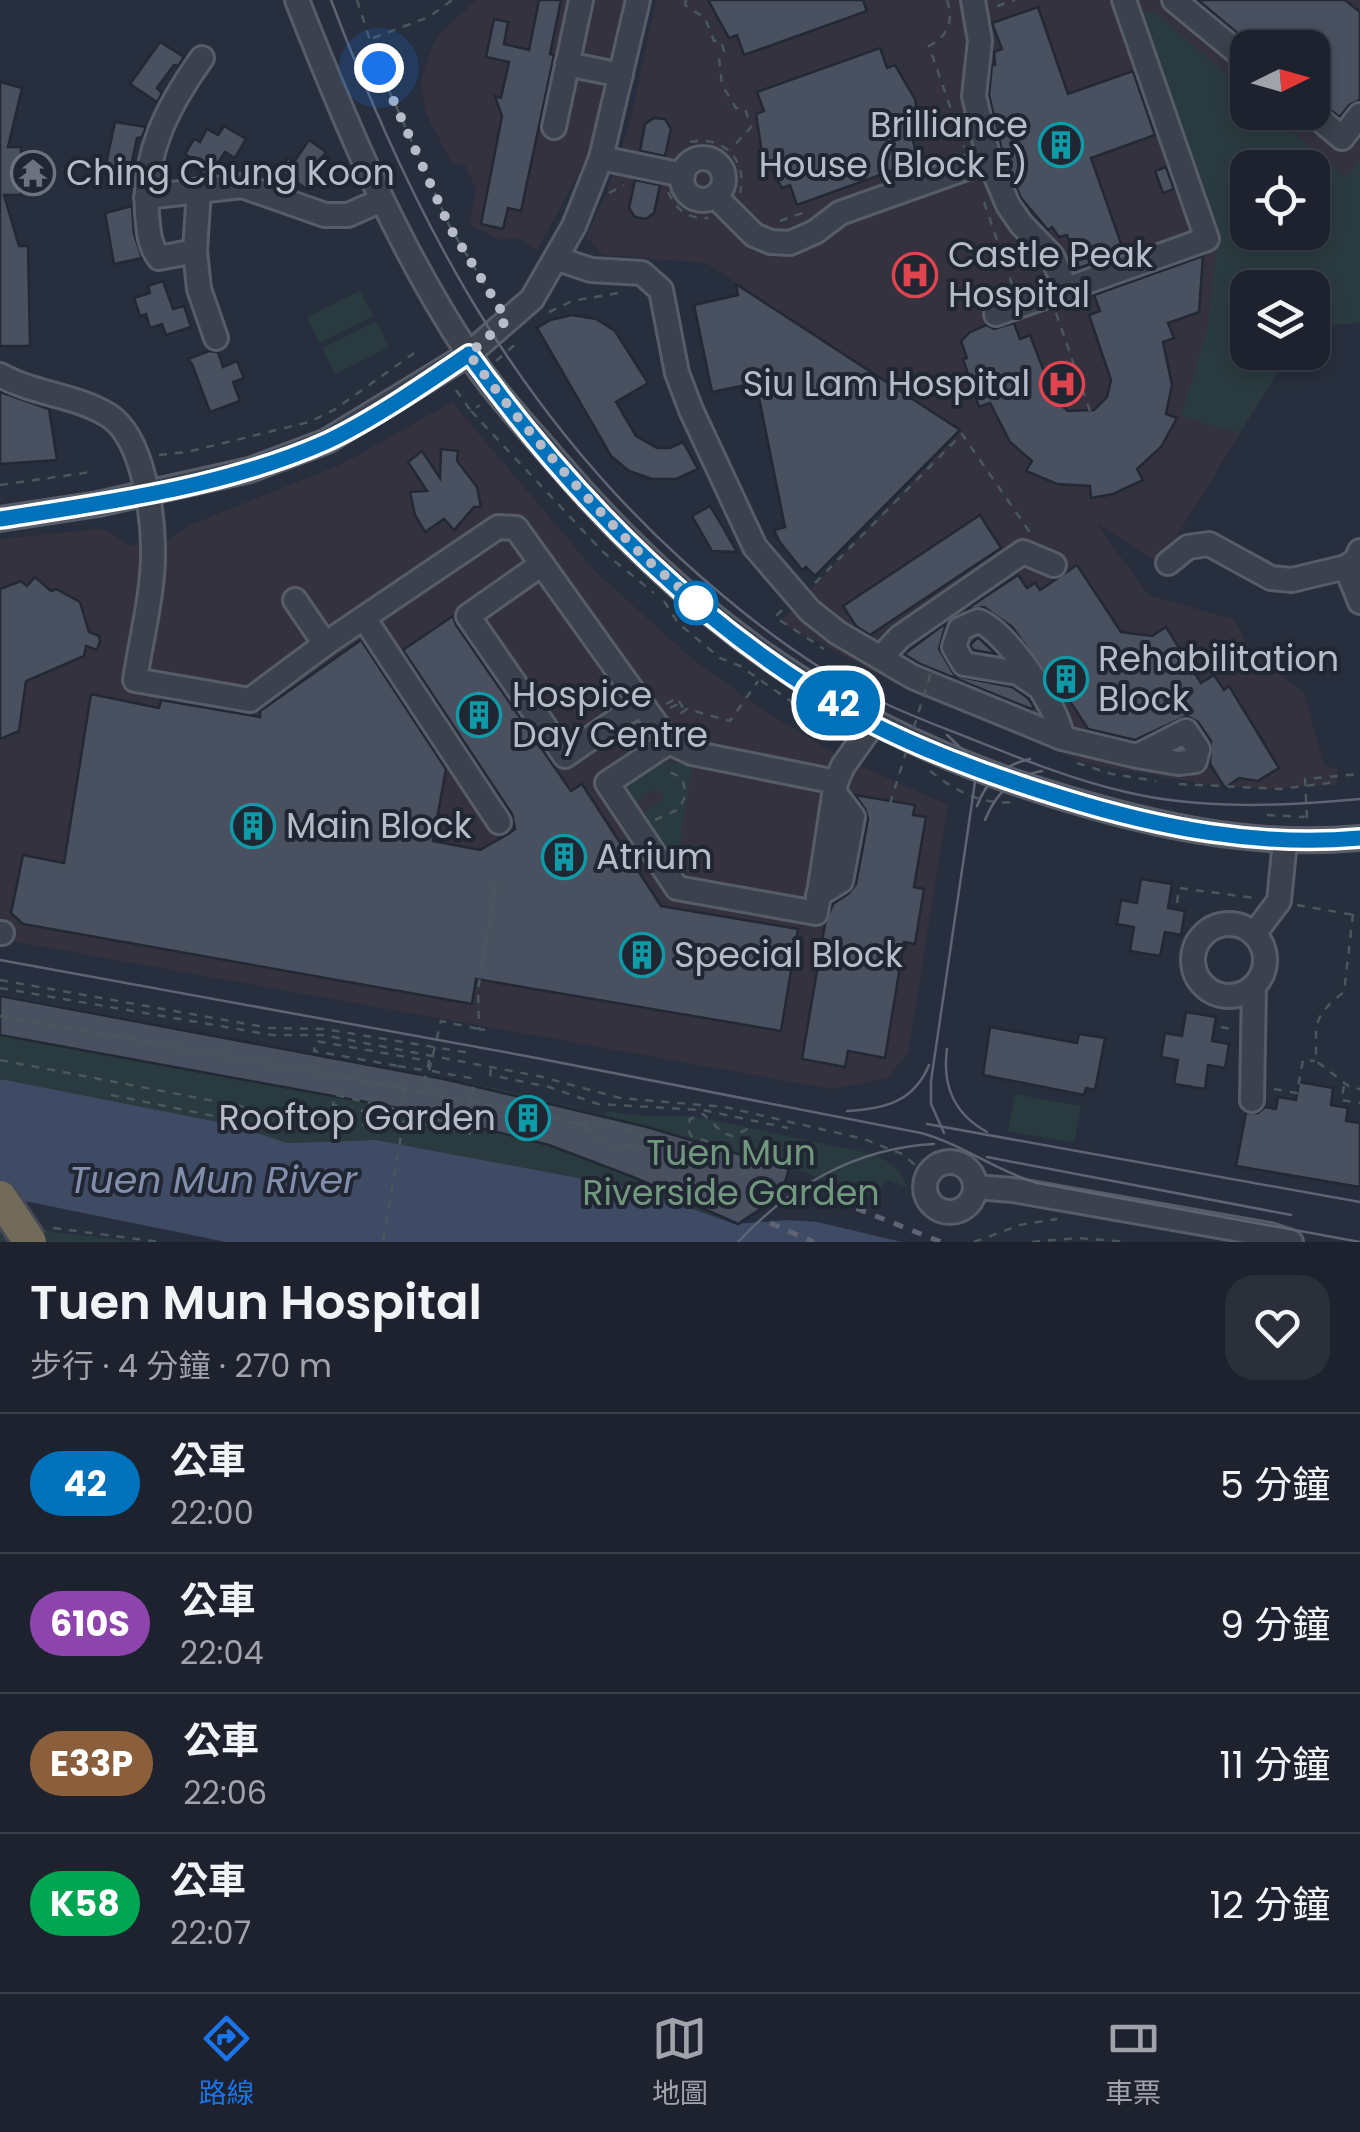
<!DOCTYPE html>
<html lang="zh-TW">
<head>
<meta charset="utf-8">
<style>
  body { margin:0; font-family:Poppins,"Noto Sans TC",sans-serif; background:#2a2f3a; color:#f1f3f6; height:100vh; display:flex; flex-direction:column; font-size:38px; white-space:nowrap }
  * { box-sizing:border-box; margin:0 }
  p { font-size:32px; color:#a0a4aa }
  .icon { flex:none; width:55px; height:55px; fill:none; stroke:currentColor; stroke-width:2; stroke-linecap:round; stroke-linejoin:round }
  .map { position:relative; height:1242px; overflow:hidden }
  .drawer { display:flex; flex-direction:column; background:#1d222e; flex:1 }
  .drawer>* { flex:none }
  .badge { padding:0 20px; border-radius:32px; font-size:35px; line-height:65px }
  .needle { width:65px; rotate:85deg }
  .tools { position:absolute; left:1230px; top:30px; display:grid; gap:20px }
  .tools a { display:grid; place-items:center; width:100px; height:100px; border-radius:20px; background:#1d222e; box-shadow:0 5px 15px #0003,0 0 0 2px #3b3f4a; font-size:50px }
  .you { position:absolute; width:50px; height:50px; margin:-25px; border:8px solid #fff; border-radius:50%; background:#1a73e8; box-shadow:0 0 0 15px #1a73e833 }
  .map>.badge { position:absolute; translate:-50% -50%; box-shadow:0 0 0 5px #fff }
  .round { display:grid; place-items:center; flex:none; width:105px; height:105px; border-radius:30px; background:#2a2f3a }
  .summary { display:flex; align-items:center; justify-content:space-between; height:170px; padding:0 30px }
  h1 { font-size:48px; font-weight:600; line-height:75px }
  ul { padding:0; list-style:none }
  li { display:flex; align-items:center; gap:30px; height:140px; padding:0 30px; border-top:2px solid #3b3f4a }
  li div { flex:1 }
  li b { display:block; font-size:38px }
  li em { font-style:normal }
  li .badge { min-width:110px; font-weight:700; text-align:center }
  .menu { display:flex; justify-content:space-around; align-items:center; height:140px; border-top:2px solid #3b3f4a; background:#1d222e; font-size:28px; color:#a0a4aa }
  .menu a { display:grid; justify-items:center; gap:5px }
  .menu .on { color:#1a73e8 }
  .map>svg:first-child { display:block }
  .medical { fill:#35323f; fill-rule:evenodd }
  .green { fill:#2a3b3f; fill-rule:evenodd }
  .water { fill:#3f4a64 }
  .building { fill:#495161; stroke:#222834; stroke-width:2.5 }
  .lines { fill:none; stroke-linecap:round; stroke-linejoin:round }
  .minor-casing { stroke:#565c68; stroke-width:28 }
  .path { stroke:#49585d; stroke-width:2.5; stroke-dasharray:8 8; stroke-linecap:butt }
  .minor { stroke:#3b414d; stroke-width:22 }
  .tram { stroke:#5e6474; stroke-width:2.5 }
  .rail { stroke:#5e6474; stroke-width:5; stroke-dasharray:10 10; stroke-linecap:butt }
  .highway-bridge-casing { stroke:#434955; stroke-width:38; stroke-linecap:butt }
  .path-bridge { stroke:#49585d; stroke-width:2.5; stroke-dasharray:8 8; stroke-linecap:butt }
  .highway-bridge { stroke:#726b59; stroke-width:32 }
  .line-casing { stroke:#fff; stroke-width:22 }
  .line { stroke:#0072bc; stroke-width:15 }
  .walk { stroke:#b7bcc8; stroke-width:10; stroke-dasharray:0 18 }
  .stop-dot { fill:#fff; stroke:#0072bc; stroke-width:5 }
  .labels { text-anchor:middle; stroke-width:8; stroke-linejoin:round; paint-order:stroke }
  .poi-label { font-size:35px; fill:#b7bcc8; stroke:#202632; text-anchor:start }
  .park-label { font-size:35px; fill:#71977e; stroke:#202632 }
  .water-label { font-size:38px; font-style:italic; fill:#828fac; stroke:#202632 }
</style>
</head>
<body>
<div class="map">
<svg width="1360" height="1242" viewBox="0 0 1360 1242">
  <rect width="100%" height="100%" fill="#272e3d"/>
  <g class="medical">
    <polygon points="477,0 624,0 592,148 537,251 520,238 501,240 470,226 476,189 466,166 452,163 425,112 421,81 433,45 439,34"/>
    <path d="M656 0H1360V323L1313 326 1312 288H1248V352L1290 353 1160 563 1097 524 1148 595 1233 619 1253 653 1304 693 1324 765 1338 769 1336 785 1272 789 1214 786 1085 763 911 692 780 622 961 430 706 263 603 255 586 237 606 195 630 123ZM1248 48H1312V112H1248ZM1248 168H1312V232H1248Z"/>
    <polygon points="452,402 595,571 691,658 768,713 843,758 948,805 908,1052 888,1078 832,1089 0,939 0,539 97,529 108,531 129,546 167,541 190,525 342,464"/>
  </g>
  <g class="green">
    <path d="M1152 10 1247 92 1248 112 1271 113 1345 177 1360 160V323L1313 326 1312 288H1248V352L1290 353 1239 433 1181 416 1208 326 1217 244 1136 16ZM1248 168H1312V232H1248Z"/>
    <polygon points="360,291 373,316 319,343 307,317"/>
    <polygon points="376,321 389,347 335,374 322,348"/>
    <polygon points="656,760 692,766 676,868 642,813 663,799 662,793 651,790 635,802 623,783"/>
    <path d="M0 994 500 1089 604 1115 606 1111 643 1116H692L873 1154C891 1162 900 1170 908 1187L885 1180 876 1200 791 1167 782 1196 737 1224 637 1189 376 1140 287 1143 233 1125 24 1086 0 1078Z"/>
    <polygon points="1015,1094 1081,1106 1074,1143 1008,1131"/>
    <polygon points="0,1218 53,1232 140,1242 0,1242"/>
  </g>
  <polygon class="water" points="0,1079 233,1125 287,1143 376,1140 637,1189 735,1224 788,1220 817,1222 902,1242 226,1242 0,1196"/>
  <g class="building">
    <polygon points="539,0 561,0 550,54 554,55 521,211 508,208 503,229 481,224 502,116 495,96 501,98 509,62 486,57 494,19 508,22 504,44 529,50"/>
    <polygon points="708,0 863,0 867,11 744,55 737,35 729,38"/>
    <polygon points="1198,0 1345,0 1360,12 1360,100 1349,105 1340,117 1312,97 1312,48 1255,48"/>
    <polygon points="1038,7 1068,94 1133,71 1155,135 1091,158 1124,252 1079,268 1067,235 1059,237 1052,227 1048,230 1021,198 1003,155 989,95 992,65 995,65 994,52 1002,49 992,23"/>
    <polygon points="160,42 184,57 178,66 174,65 157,88 162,93 157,102 130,84"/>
    <polygon points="880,48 887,68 895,65 915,99 921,138 913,141 919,161 797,205 790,185 782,188 762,153 756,114 764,111 757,92"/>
    <polygon points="0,82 22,88 8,147 21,147 21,163 41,163 41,189 21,189 21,195 4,195 19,246 28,246 30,346 0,346"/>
    <polygon points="654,118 665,119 671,129 665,156 640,151 645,124"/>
    <polygon points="115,122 146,127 142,137 137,138 131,166 134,167 133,178 104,173"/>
    <polygon points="224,126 246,139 235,158 225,152 211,174 205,175 196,169 199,163 185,154 194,139 200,142 207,129 218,135"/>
    <polygon points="309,140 326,152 310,174 316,178 308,190 279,170 288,158 294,162"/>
    <polygon points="1166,167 1174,189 1163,193 1155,171"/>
    <polygon points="635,180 660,185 654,213 646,219 635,217 629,208"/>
    <polygon points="132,206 134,234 142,258 114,264 105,213"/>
    <polygon points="1203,256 1199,312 1168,323 1174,338 1163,342 1172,385 1166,414 1177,418 1161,447 1137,469 1143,480 1113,494 1091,498 1090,486 1057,484 1026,471 1032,461 1010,442 990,403 979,407 963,359 967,358 961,341 970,332 986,325 994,329 1014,323 1020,339 1030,335 1055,400 1068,411 1094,410 1107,397 1111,380 1089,315 1100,311 1094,295"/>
    <polygon points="163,281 173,309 184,306 191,327 166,335 162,324 150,328 146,314 140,316 134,298 150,293 148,286"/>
    <polygon points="736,284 960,430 815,576 806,567 802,570 779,541 774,530 785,527 756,383 712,392 694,305 738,295"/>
    <polygon points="572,315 596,319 615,331 648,383 616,402 636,436 657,448 670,448 683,442 698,469 676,479 652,479 629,471 611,456 537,328 550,320"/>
    <polygon points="209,351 218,352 223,367 237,361 244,378 233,382 240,401 210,412 192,364 188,359"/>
    <polygon points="0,392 49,409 57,460 0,464"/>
    <polygon points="441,449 458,451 457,461 477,487 481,507 474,507 454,530 444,519 425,532 415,515 410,492 427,491 408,462 422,451 440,478"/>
    <polygon points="710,506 721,524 737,552 712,551 692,516"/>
    <polygon points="980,515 1001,548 870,635 856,626 843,606"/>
    <polygon points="1077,565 1121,632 1152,636 1166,627 1201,683 1214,675 1224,690 1229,686 1279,768 1258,781 1239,778 1225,788 1210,764 1211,741 1198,722 1187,716 1135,740 1088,729 1062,689 1059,691 1012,627 984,607 965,610 1018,575 1027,588 1035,583 1040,590"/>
    <polygon points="35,577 51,591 56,589 80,602 89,632 99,636 100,641 97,650 86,646 84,656 26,681 19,731 0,739 0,589 21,581 27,586"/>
    <polygon points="453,616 456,625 571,791 582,784 661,906 798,929 781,1031 476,979 472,1004 23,924 11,913 23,855 64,863 91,694 159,708 161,700 260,717 260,711 361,640 446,769 433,841 480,850 508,834 515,829 512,814 403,650"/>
    <polygon points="946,623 939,649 955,676 1012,687 1028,698 1034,707 1031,709 920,664 904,654"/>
    <polygon points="977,638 980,639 996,654 973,650 970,645"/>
    <polygon points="855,795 915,805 913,815 926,817 914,887 924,889 915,944 904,942 885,1058 848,1051 845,1067 802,1059 825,924 833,904 849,893 856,884 868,819 865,809"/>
    <polygon points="1141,879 1172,884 1168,908 1185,911 1181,935 1165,932 1160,956 1130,951 1134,927 1117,924 1121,900 1137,903"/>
    <polygon points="0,996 444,1079 647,1127 789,1169 781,1195 738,1224 633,1177 549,1145 409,1110 0,1035"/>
    <polygon points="1186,1012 1216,1017 1212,1041 1229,1044 1225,1068 1208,1065 1205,1089 1174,1084 1178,1060 1161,1057 1165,1033 1182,1036"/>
    <polygon points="990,1027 1077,1043 1079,1034 1105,1038 1095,1090 1086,1088 1084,1095 983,1075"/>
    <polygon points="1299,1082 1333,1088 1331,1105 1348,1108 1346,1121 1360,1123 1360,1187 1236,1166 1246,1113 1258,1113 1265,1107 1276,1109 1278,1097 1296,1100"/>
  </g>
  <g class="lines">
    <defs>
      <g id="minor">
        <path d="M297 0C345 122 396 244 468 353 493 391 525 425 554 459 692 621 844 730 1048 793 1151 825 1252 848 1360 838"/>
        <polyline points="973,0 980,41 974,96 989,160 1008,205 1021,224 1052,256 1066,289"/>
        <polyline points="1174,0 1248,61"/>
        <polyline points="567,64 621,75"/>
        <polyline points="1311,112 1342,138 1360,115"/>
        <polyline points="554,127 581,0"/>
        <polyline points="601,158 683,175"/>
        <circle cx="703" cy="179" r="21"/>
        <polyline points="199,190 195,251 199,289 216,338"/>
        <polyline points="715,196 754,235 771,242 790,243 815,232 840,213 989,160"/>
        <polyline points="146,197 242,186 325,215 348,215 382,200"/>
        <path d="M195 251 159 258C148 243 149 231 147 213 143 152 168 106 202 58"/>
        <polyline points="558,259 591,270 642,273 661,290 677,373 691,410 755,547 810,611 838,633 913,677 1062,738 1137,756 1178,763 1195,761 1198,749 1186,731 1137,756"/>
        <polyline points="996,314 1207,239 1124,0"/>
        <path d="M0 375C34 394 75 395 108 415 144 437 154 519 153 558 152 598 141 640 135 680L250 700 325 644 498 527 516 528 669 742 692 753 836 782"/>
        <polyline points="0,519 98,504 250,470 327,441 469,354 532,299 574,226 601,158 638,0"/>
        <polyline points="1168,563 1188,547 1209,544 1271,578 1292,580 1346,567 1356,560 1360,551"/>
        <polyline points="542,564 468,616 565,756 641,703"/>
        <polyline points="1346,567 1360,602"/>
        <polyline points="295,600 325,644"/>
        <polyline points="364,618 499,822"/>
        <polyline points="881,657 900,637 1023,552 1054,565"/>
        <path d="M1036 685 1018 673 964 664 954 647 960 629 978 621C1004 628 1061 711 1062 738"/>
        <polyline points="669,742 607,783 677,888 816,913 836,782 843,766 873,724"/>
        <polyline points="818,895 841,881 853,817 835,793"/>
        <circle cx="1229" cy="960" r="36"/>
        <polyline points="0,933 2,933"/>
        <polyline points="1254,934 1279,901 1285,841"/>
        <polyline points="1252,1100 1254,986"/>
        <circle cx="950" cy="1187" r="25"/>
        <polyline points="975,1187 1013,1190 1270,1235 1291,1242"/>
      </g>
    </defs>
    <use href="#minor" class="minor-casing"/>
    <g class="path">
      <polyline points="357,0 379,68 450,227 495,302"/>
      <polyline points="686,0 685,5 705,18 714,41 721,41 724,51 719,58 722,85 736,108 745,109 751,127 730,150"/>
      <path d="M947 0C954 20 948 37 929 46L964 147"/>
      <polyline points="997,6 1015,0"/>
      <polyline points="373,38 429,17 452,0"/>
      <path d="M690 142C723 135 748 160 740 193"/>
      <path d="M668 192C677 210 687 219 708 218"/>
      <polyline points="609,193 624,185"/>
      <polyline points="984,202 1012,284"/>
      <polyline points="780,221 805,212"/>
      <polyline points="549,312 572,301 618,293"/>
      <polyline points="1056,313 1090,411"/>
      <polyline points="496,361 518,342 517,339"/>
      <polyline points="456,390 471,411 480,405"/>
      <polyline points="471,411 602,551 654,593"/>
      <polyline points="159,455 187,452 309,422 334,410 417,351"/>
      <polyline points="0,485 91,472"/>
      <polyline points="815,583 962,434 1029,531 1027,535"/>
      <polyline points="664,601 678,623 720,658 740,666 805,711 841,730"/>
      <polyline points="782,610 775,617 824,649"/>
      <polyline points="666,704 677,698 683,708"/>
      <polyline points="670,708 676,705 681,713 687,709 730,721 758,681"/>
      <polyline points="1077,763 1112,774 1156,781"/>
      <path d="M930 771C953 789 982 806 1013 802"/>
      <polyline points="1179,784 1281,789 1337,782"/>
      <polyline points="1267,815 1305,817"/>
      <polyline points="1307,818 1305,779 1360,774"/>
      <polyline points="655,820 679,809 686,794 682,778 664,769"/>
      <polyline points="1177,903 1179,888 1255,898"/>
      <polyline points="1297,905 1360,916"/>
      <path d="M1353 914 1344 992C1312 1017 1316 1023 1316 1061L1351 1088 1360 1089"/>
      <polyline points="0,980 270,1028 324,1029 470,1053"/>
      <polyline points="0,988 272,1035 323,1035 538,1076 620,1098 725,1107 864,1139 902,1154 920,1169 931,1170"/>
      <polyline points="0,1016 405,1088"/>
      <polyline points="1221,1027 1231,1029"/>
      <polyline points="485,1030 479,1029 478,989 497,877"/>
      <polyline points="0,1060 282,1114 402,1130 383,1242"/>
      <polyline points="398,1066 429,1071 441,1021 479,1029"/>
      <polyline points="491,1069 490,1075 549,1087 598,1104 702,1110 788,1128"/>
      <polyline points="432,1071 475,1079"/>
      <polyline points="1344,1086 1341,1100 1360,1103"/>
      <polyline points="1274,1089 1297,1093 1303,1060 1315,1061"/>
      <polyline points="422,1092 516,1110"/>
      <polyline points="111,1095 278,1129 281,1116"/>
      <polyline points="391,1108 404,1112"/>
      <polyline points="538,1115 579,1124 613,1147 656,1145"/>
      <polyline points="406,1120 471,1134"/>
      <polyline points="402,1128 406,1112 472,1128 471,1134"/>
      <polyline points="719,1152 713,1143 691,1136 688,1129 690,1119 703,1114 723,1133 732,1136 746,1130 751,1122"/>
      <polyline points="711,1162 714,1182"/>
      <polyline points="53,1228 160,1242"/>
      <polyline points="974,1242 1020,1225 1057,1219"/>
      <polyline points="1032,1242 1078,1238 1128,1242"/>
    </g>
    <use href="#minor" class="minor"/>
    <g class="tram">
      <path d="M331 0C412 214 510 403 681 559 737 610 797 658 864 693 897 711 934 724 969 738 1019 758 1073 780 1126 792 1201 810 1284 806 1360 799"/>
      <path d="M977 806C987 780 1003 765 1030 759"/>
      <path d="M985 820C996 793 1013 776 1042 771"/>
      <path d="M0 960 526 1056 921 1133C962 1144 996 1171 1037 1183L1360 1242"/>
      <path d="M947 1049C942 1086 954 1114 987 1132"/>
      <path d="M847 1111C884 1109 914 1102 929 1065"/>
      <polyline points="927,1124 1360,1202"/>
      <polyline points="944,1133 931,1104 931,1081 975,782 966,753 947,735"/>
      <polyline points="987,1157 1291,1215"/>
      <path d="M738 1242C790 1186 856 1148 934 1144"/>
    </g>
    <g class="rail">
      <polyline points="838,1201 941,1242"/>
      <polyline points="770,1223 814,1242"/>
    </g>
    <defs>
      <polyline id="highway-bridge" points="0,1197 30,1242"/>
    </defs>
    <use href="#highway-bridge" class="highway-bridge-casing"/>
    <g class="path-bridge">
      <polyline points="890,804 931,672"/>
      <circle cx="527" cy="1112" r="11"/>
      <polyline points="391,1108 335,1095 333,1105 399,1118 405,1088 422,1092 429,1061 316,1041 314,1051 398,1066"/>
      <polyline points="579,1124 615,1122 656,1145 679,1165 709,1164 719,1152 734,1156 746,1173"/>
      <polyline points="465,1126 475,1079"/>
    </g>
    <use href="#highway-bridge" class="highway-bridge"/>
  </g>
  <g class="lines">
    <defs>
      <path id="line" d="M0 519C109 502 224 487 326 442 371 421 428 382 469 354 575 501 710 639 872 724 933 755 998 778 1063 798 1160 828 1258 847 1360 838"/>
    </defs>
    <use href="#line" class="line-casing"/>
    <use href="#line" class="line"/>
    <path class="walk" d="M379 68 450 228 507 320 469 354C520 424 578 490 639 552 657 570 678 585 696 603"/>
  </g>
  <defs>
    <symbol id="building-ring" viewBox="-11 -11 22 22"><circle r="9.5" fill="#202632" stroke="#0f9aa8" stroke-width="1.5"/><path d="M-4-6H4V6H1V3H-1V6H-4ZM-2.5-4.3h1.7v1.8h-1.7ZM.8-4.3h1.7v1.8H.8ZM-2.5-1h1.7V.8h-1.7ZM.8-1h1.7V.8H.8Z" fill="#0f9aa8"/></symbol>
    <symbol id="temple-ring" viewBox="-11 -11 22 22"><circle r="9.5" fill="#202632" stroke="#6b7280" stroke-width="1.5"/><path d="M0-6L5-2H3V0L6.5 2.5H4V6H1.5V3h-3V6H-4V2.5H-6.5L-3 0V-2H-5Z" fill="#6b7280"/></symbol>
    <symbol id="hospital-ring" viewBox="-11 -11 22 22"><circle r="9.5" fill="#202632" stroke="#e0444e" stroke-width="1.5"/><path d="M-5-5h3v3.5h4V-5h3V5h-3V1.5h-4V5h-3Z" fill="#e0444e"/></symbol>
  </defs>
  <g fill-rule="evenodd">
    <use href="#building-ring" x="1036" y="120" width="50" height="50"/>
    <use href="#temple-ring" x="8" y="148" width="50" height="50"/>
    <use href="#hospital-ring" x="890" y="250" width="50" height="50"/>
    <use href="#hospital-ring" x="1037" y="359" width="50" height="50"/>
    <use href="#building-ring" x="1041" y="654" width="50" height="50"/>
    <use href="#building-ring" x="454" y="690" width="50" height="50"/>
    <use href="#building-ring" x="228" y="801" width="50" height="50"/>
    <use href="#building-ring" x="539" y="832" width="50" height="50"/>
    <use href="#building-ring" x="617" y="930" width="50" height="50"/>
    <use href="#building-ring" x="503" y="1093" width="50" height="50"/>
  </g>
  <circle class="stop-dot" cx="696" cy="603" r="20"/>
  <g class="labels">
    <g class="poi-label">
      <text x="1028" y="137" text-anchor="end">Brilliance<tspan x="1028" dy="40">House (Block E)</tspan></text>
      <text x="66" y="185">Ching Chung Koon</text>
      <text x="948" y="267">Castle Peak<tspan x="948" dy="40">Hospital</tspan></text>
      <text x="1030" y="396" text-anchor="end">Siu Lam Hospital</text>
      <text x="1098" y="671">Rehabilitation<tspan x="1098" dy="40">Block</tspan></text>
      <text x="512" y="707">Hospice<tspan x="512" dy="40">Day Centre</tspan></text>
      <text x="286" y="838">Main Block</text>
      <text x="596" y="869">Atrium</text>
      <text x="674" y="967">Special Block</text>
      <text x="496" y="1130" text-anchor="end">Rooftop Garden</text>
    </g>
    <g class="park-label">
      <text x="731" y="1165">Tuen Mun<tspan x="731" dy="40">Riverside Garden</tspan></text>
    </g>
    <g class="water-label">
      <text x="213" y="1193">Tuen Mun River</text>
    </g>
  </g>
</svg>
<div class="tools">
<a><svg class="needle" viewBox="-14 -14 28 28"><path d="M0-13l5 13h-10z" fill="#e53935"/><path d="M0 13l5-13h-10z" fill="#a0a4aa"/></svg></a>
<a><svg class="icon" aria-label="locate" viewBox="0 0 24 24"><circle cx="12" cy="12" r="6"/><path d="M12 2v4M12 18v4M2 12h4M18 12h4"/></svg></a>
<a><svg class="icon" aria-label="layers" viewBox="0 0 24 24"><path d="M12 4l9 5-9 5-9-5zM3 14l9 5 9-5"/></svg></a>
</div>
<div class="you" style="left:379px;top:68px"></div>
<b class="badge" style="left:838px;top:703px;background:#0072bc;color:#fff">42</b>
</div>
<section class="drawer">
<div class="summary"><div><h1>Tuen Mun Hospital</h1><p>步行 · 4 分鐘 · 270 m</p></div><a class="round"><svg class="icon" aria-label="heart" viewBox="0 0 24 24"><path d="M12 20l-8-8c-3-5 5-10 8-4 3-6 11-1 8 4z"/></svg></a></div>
<ul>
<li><span class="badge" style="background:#0072bc;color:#fff">42</span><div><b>公車</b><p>22:00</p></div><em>5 分鐘</em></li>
<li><span class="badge" style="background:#8e44ad;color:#fff">610S</span><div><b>公車</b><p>22:04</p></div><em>9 分鐘</em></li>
<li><span class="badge" style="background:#8b5e3c;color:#fff">E33P</span><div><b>公車</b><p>22:06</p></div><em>11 分鐘</em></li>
<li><span class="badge" style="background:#00a651;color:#fff">K58</span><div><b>公車</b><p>22:07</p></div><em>12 分鐘</em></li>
</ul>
</section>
<nav class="menu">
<a class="on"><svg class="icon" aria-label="directions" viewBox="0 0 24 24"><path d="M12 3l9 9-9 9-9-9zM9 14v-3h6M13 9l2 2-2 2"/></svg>路線</a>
<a><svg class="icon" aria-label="map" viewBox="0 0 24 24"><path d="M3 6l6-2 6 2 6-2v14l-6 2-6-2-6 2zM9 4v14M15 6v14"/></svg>地圖</a>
<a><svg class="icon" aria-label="tickets" viewBox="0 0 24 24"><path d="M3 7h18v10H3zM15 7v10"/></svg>車票</a>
</nav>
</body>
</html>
